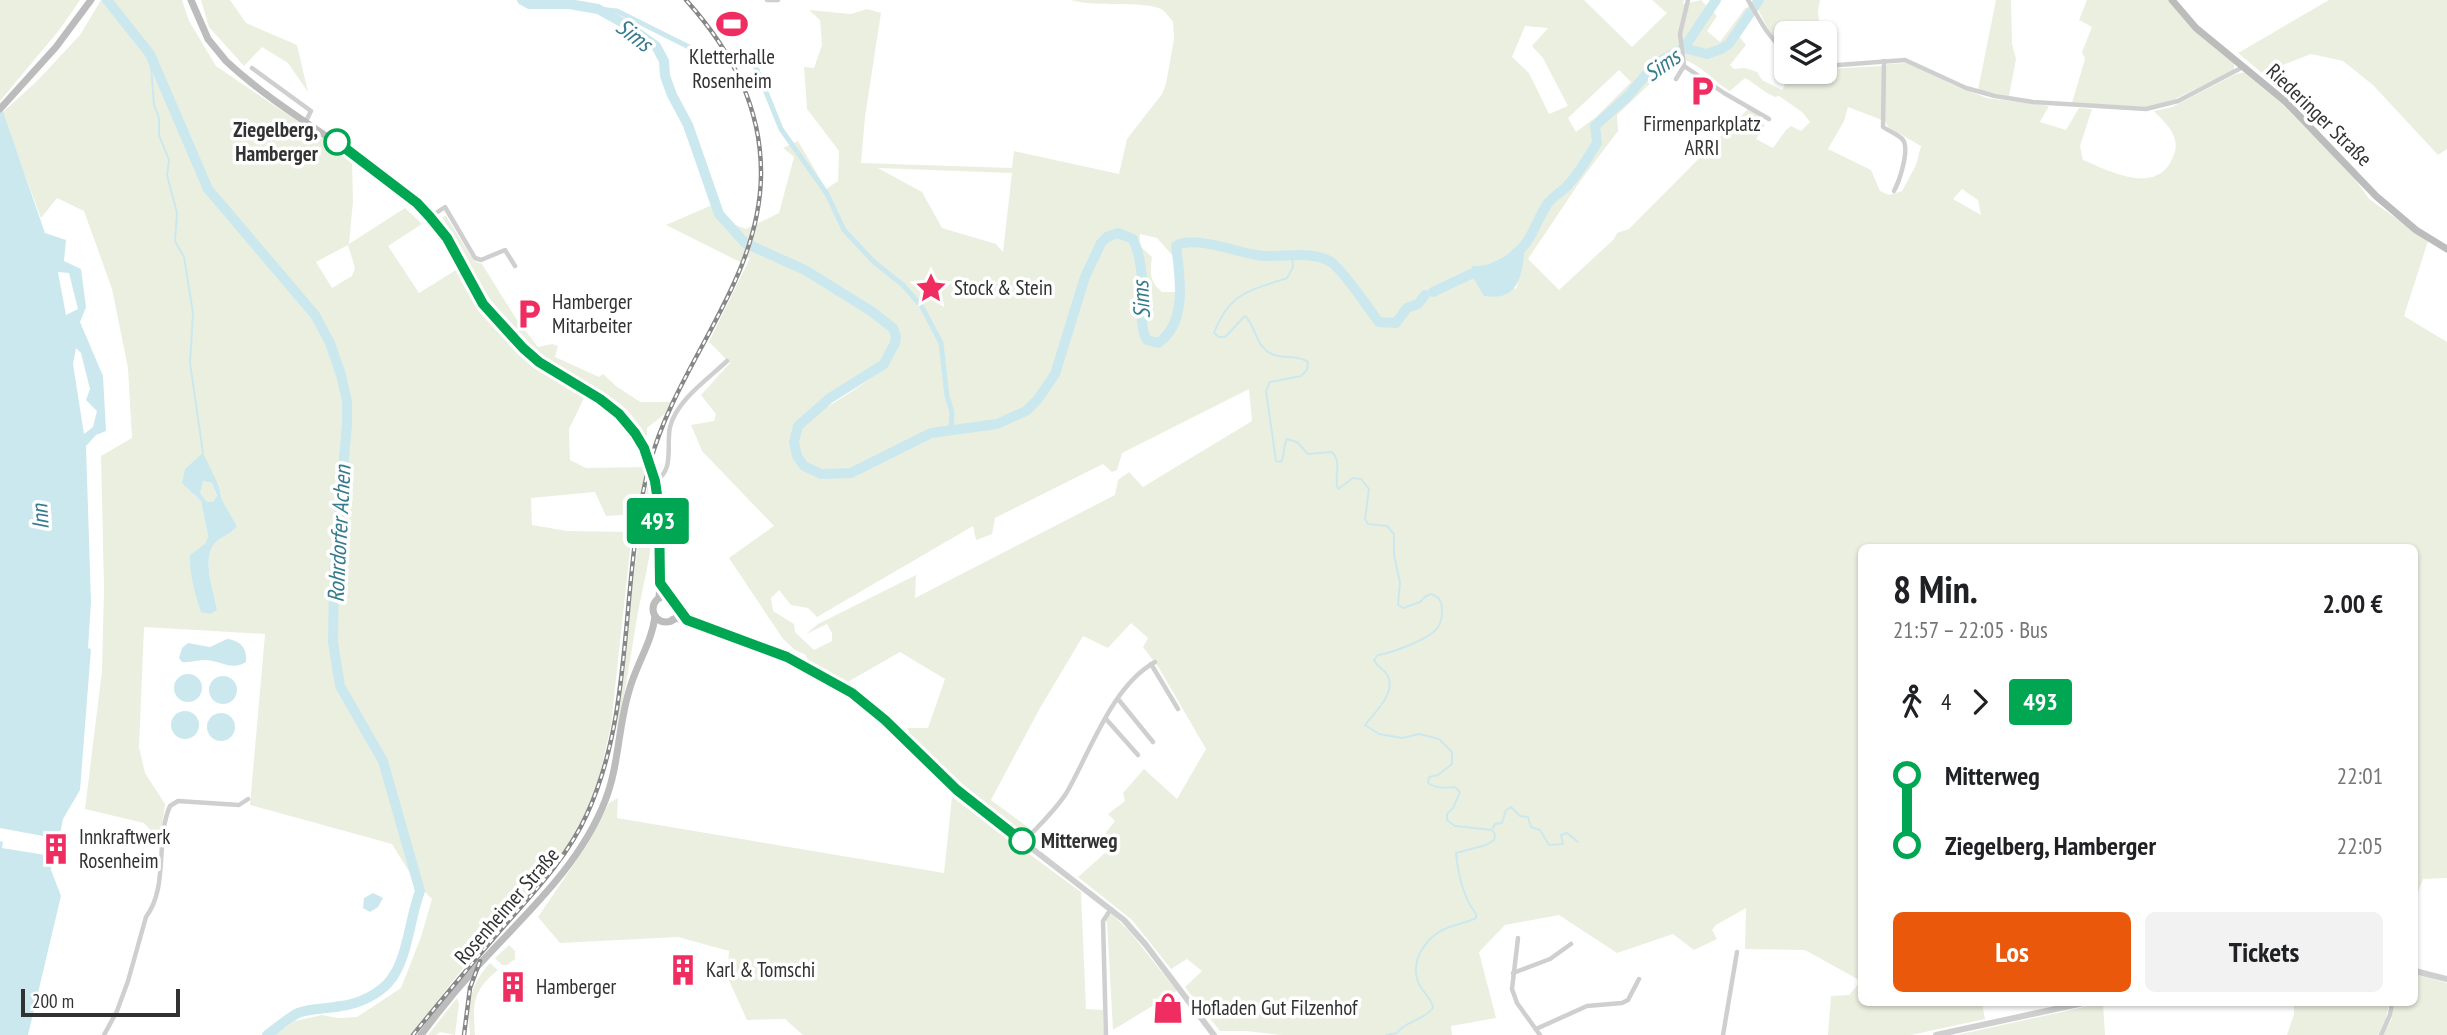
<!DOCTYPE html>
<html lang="de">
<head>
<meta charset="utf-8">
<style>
  body { margin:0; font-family:"PT Sans Narrow",sans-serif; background:#f2f2f2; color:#202124; height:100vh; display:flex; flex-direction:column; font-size:26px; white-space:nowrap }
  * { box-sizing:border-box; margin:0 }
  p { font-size:23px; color:#757577 }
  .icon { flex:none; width:38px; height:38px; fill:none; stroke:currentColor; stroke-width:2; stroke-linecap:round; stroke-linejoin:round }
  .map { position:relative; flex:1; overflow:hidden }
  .panel { position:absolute; left:1858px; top:544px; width:560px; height:462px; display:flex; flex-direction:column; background:#fff; border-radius:10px; box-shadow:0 2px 5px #0004 }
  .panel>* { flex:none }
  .badge { padding:0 14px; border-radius:5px; font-size:24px; line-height:46px }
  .buttons { position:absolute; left:1774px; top:21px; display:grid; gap:14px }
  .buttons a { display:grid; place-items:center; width:63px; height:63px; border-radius:10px; background:#fff; box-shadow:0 2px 5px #0004; font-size:35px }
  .scale { position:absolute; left:21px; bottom:18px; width:159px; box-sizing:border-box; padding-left:7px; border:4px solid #323232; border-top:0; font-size:19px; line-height:24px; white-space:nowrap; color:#323232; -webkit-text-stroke:5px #fff; paint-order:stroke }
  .map>.badge { position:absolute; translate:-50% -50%; box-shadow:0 0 0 4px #fff }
  .legs { display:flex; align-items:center; gap:10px; height:77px; padding:0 35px; font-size:23px }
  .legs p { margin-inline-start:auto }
  .head { display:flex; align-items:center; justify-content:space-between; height:119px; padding:0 35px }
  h1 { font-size:38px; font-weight:700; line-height:52px }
  .button { display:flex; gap:14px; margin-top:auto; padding:14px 35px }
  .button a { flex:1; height:80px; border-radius:10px; background:#ea580c; color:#fff; font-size:28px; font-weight:700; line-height:80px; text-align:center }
  .button a+a { background:#f2f2f2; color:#202124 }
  ul { padding:0 35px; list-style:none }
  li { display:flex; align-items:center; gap:24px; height:70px; font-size:26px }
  li i { display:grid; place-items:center; width:10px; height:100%; margin:0 9px; background:currentColor }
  li i::after { content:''; width:18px; height:18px; margin:-9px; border:5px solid; border-radius:50%; background:#fff }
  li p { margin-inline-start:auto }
  li:first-child i { background:linear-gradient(#0000 50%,currentColor 0) }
  li:last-child i { background:linear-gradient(currentColor 50%,#0000 0) }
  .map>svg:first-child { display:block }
  .green { fill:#ebefe0; fill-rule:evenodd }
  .water { fill:#cce8ef; fill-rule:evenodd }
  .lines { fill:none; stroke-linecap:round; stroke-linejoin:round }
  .stream { stroke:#cce8ef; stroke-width:2 }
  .canal { stroke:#cce8ef; stroke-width:5 }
  .river { stroke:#cce8ef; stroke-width:10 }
  .minor { stroke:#cfcfcf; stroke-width:4.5 }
  .tertiary { stroke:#cfcfcf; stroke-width:6 }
  .secondary { stroke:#bcbcbc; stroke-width:7 }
  .rail-casing { stroke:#878787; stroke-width:4.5 }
  .rail { stroke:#fff; stroke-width:2; stroke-dasharray:5; stroke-linecap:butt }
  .line-1-casing { stroke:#fff; stroke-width:16 }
  .line-1 { stroke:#00a651; stroke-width:10 }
  .stop-1-dot { fill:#fff; stroke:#00a651; stroke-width:3.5 }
  .labels { text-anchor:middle; stroke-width:7; stroke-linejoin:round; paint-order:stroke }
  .poi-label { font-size:21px; fill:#323232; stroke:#fff; text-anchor:start }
  .street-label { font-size:21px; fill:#323232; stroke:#fff }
  .stop-label { font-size:21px; font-weight:bold; fill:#323232; stroke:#fff; text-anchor:end }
  .water-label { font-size:23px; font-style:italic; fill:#357b8d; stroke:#fff }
</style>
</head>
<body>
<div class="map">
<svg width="2447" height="1035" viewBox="0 0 2447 1035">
  <rect width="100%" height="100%" fill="#fff"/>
  <g class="green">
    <polygon points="0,0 80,0 60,29 0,101"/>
    <path d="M101 0H182L189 21 216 66 322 138 352 162 353 201 349 244 405 208 422 224 388 246 419 293 456 270 495 327 529 364 585 396 569 429 570 460 586 468 647 467 636 514 606 516 595 492 531 498 532 525 567 531 632 532 611 725 599 778 585 813 565 850 546 876 474 954 411 1035H275L295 1021 322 1015 338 1018 357 1017 401 988 421 937 432 899 416 883 392 844 250 805 265 634 144 627 139 747 145 773 165 804 160 841 144 823 85 809 102 671 104 589 101 456 132 438 128 368 112 289 84 211 57 198 41 218 2 113 37 81 80 35ZM348 245 355 268 352 276 332 288 316 262ZM207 463 219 486 222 500 237 526C231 535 223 535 215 543 201 559 214 590 217 609L193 586V574L208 536 201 501 193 494Z"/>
    <polygon points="201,0 230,0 246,23 297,45 308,92 288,63 262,47 244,66 209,27"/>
    <path d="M1071 0H1584L1632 47 1667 13 1652 0H1684L1683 4 1701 0 1717 16 1707 31 1720 42 1746 7 1753 17 1739 36 1746 45 1730 65 1734 69 1745 68 1757 72 1762 80 1782 90 1785 85 1782 83 1788 72H1825V69L1882 66V120L1848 107 1844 121 1828 149 1871 170 1880 191 1889 195 1902 191 1916 165 1921 146 1888 127 1885 121V69L1887 64 1908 63 1953 85 1987 98 2049 106 2040 122 2066 130 2079 108 2092 109 2080 146 2083 160C2112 172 2157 196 2173 157 2182 137 2167 125 2154 111L2172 107 2236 74 2245 72 2286 105 2355 179 2369 199 2428 241 2404 316 2447 342V878L2423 879 2415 900V548H1862V1003H1982L1985 1019 1911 1035H1828L1831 996 1849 995 1861 981 1805 950 1745 949 1746 908 1716 925 1712 930 1717 939 1694 950 1673 934 1617 953 1559 915 1505 925 1479 952 1496 1018 1451 1026 1452 1035H1282L1246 1031H1220L1185 987 1202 971 1187 959 1171 969 1132 920 1078 877 1113 846 1103 836 1115 821 1108 814 1125 801 1123 793 1144 769 1177 799 1206 749 1159 668 1143 647 1148 638 1131 623 1108 648 1083 636 1040 708 991 800 1029 828 1028 831 1022 828 1018 833C990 811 921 759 907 728H928L945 679 900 652 846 683 808 662 806 655 795 650 783 639 729 558 774 526 702 451 691 425 714 421 716 414 701 395 730 363 709 342 750 258 745 257 742 263 666 225 712 205 733 224 746 229 779 213 794 157 783 148 798 141 826 189 838 181 839 151 807 109 804 67 814 68 822 45 820 20 809 10 851 14 867 9 881 13 865 117 861 163 1012 168 1014 151 1119 174 1127 139 1162 94 1166 84 1174 39 1173 22C1170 18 1166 12 1161 9 1140 0 1097 8 1071 0ZM1525 26 1548 28 1532 46 1543 58 1568 106 1549 114 1529 73 1512 57ZM1677 58C1700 62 1711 80 1730 91L1745 78C1756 84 1763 92 1775 97L1779 96 1802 112 1810 122 1801 131 1791 126 1786 130 1773 148 1756 139 1765 125 1759 122 1762 116 1748 109 1629 229 1617 233 1614 239 1559 290 1528 259 1581 180 1618 131 1617 115ZM1619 70 1631 82 1596 117 1576 132 1568 118ZM878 168 1012 173 1003 252 996 244 942 228 922 192ZM1962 189 1978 200 1981 215 1953 199ZM1140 234 1157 238 1174 257 1177 284 1175 292H1162C1149 281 1150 272 1152 257L1139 245ZM1518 246 1522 268 1516 289 1472 266C1492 266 1503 258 1518 246ZM873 374 875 375C870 380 824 410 819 411L835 396ZM1249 389 1252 421 1143 487 1129 472 1118 480 1115 495 915 598 916 575 818 624 806 634 827 624 832 633V641L814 650 795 632 794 624 773 611 771 598 779 590 791 605 808 608 817 617 973 526 976 540 992 534 995 518 1103 464 1112 472 1117 470 1122 453Z"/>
    <polygon points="1753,0 1820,0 1818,11 1820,33 1787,33 1787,50 1772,36"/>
    <polygon points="1996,0 2011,0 2012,44 2016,59 2009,96 1978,90"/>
    <path d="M2087 0H2169C2187 25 2209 45 2234 63V70L2171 101 2148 107 2072 103 2085 59 2082 52 2092 27 2079 20Z"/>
    <polygon points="2329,0 2447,0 2447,149 2438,155 2373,85 2343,61 2311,54 2262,73 2238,53"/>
    <path d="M446 216 474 261 482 264 515 317 538 347 552 344 558 346 555 357 599 377 603 374 616 386 640 402H671L666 413 647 428V437C641 429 635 419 628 411 604 388 573 377 546 359 496 323 472 268 442 217Z"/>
    <path d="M649 475C662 526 644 574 636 624 630 661 624 698 616 735L635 565Z"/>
    <polygon points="202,481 212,483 217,497 213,502 206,501 199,493"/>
    <polygon points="952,797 1081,892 1086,1009 1103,1010 1104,1035 803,1035 785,1019 747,1020 727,976 729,951 678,937 560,943 538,917 587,845 609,803 618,798 617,818 944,873"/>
    <polygon points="1112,914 1130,932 1177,991 1113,1030 1107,922 1105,921 1107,916"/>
    <polygon points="509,945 515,951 515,959 507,965 502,965 495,958"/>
    <path d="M490 963 498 970C472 991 473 1003 475 1035H470C467 1005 469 986 490 963Z"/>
    <polygon points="2415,974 2447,983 2447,1035 2383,1035 2392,1018 2394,1003 2415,1003"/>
    <polygon points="457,998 459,1004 455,1035 440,1032 436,1035 428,1035"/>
    <polygon points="2103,1003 2105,1035 1957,1035"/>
    <polygon points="2294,1003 2389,1003 2386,1019 2378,1035 2287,1035 2294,1014"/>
  </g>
  <g class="water">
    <path d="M0 103 45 233 66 240 64 261 81 269 86 307 80 322 103 376 106 431 96 435 86 446 91 602 88 648 91 649 80 790 63 819 59 839 0 828ZM58 272 69 273 78 309 66 315ZM76 348 81 353 90 389 86 400 97 411 93 427 84 434 73 364Z"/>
    <path d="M1518 246 1525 247C1522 274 1520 302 1484 296L1471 274 1472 266C1492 266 1503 258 1518 246Z"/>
    <path d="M203 453 219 486 222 500 237 526C231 535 223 535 215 543 201 559 214 590 217 610L210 614 201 612C195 594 189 574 190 555L205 544 208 536 201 501 182 483 185 469ZM203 481 212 483 217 496 213 502 206 501 200 493Z"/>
    <path d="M227 639C240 640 248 649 246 662 232 671 221 661 206 660 198 660 190 663 182 662L179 658 182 648 188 643 210 647Z"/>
    <circle cx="188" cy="688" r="14"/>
    <circle cx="223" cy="690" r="14"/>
    <circle cx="185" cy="725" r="14"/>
    <circle cx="221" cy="727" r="14"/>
    <polygon points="0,841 3,842 2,848 52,856 51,870 61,896 28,1035 0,1035"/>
    <polygon points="373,893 383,898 378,907 370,912 363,908 364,898"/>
  </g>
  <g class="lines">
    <g class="stream">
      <polyline points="150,54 154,105 159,118 159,135 169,160 167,175 177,213 175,241 184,257 193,313 190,363 203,453"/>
      <path d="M1292 257 1293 267 1287 278C1249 291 1230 292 1214 333L1219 337H1225L1245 316C1256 326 1255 345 1270 353 1282 360 1297 354 1308 362L1307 370 1301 376 1270 382 1266 391 1276 461 1281 462C1285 454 1283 447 1287 439L1297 442 1308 454 1332 452C1343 464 1333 476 1338 489L1353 478 1361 479 1369 489 1365 519 1368 524 1387 526 1394 534V555L1400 583 1398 605 1403 608 1420 602 1426 596 1431 594C1440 597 1442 602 1442 611 1442 616 1441 623 1438 627 1431 639 1391 653 1378 655L1374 660C1377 667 1381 667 1386 673 1399 691 1375 712 1365 725L1379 734 1402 738 1419 734 1439 739 1452 752V764L1438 775 1429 777 1428 783C1437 789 1446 788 1455 787L1460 792 1453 808 1447 814V820L1455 826 1492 830 1495 834 1494 840 1486 845 1456 853C1458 874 1463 897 1476 914V918C1468 922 1459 924 1449 927 1429 934 1411 957 1417 979 1420 991 1432 997 1433 1008 1423 1021 1405 1021 1397 1033L1386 1035"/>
      <polyline points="1493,828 1495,824 1502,823 1506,810 1511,807 1520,816 1528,817 1531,827 1540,830 1549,845 1563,844 1561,835 1567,833 1578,842"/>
    </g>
    <path class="canal" d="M598 9 617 11 717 61C730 64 740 58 753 60L781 129 827 194 844 230 874 262 903 285 922 307 941 343 947 396 952 412 951 429"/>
    <g class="river">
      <path d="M107 0 150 54 208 189 315 315 330 343 341 375 347 401V424L334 574 333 642 340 686 383 761 420 891C410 917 408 956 392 978 382 993 359 1004 341 1006 327 1009 312 1008 298 1013 288 1018 277 1028 267 1035"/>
      <path d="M522 0 529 4H569L598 9 625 24 656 46 664 61 665 76 672 95 688 125 719 214 745 243 805 270 871 311 893 328 896 336 895 343 884 364 830 398 798 426 794 442 797 456 804 466 821 474 851 473 931 433 997 424 1026 411 1038 399 1055 374 1085 277 1101 243 1107 237 1118 233 1133 239C1141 256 1142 276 1143 295 1143 310 1139 327 1147 340L1158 343C1188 323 1180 276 1176 246 1193 235 1237 252 1256 255 1280 259 1310 249 1331 262 1344 271 1368 308 1379 322L1396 323 1407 308 1418 304 1425 295"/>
      <polyline points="1684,48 1716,0"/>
      <path d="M1515 254C1533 241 1536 220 1548 203 1554 195 1562 192 1568 185 1579 173 1588 157 1597 143L1595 126 1628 96 1655 64 1684 48 1707 54 1721 49 1729 44 1759 0"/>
      <polyline points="1433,292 1471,274 1481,271"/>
    </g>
    <g class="minor">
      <polyline points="767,0 778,0"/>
      <path d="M1748 0C1759 18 1769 40 1787 52"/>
      <path d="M1884 61 1883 127C1889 131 1899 135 1903 140 1910 150 1899 182 1894 191"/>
      <polyline points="1684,66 1724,93 1769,119"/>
      <polyline points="1825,66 1905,60 1966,88 1995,96 2033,102 2146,109 2178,101 2243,67"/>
      <polyline points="252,68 311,111 306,121"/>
      <polyline points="1676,79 1684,66 1680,34 1688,0"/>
      <polyline points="430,217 445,207 475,258 481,260 505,250 515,266"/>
      <path d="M655 481C675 471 666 445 670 427 677 400 708 379 727 361"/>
      <polyline points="1151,664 1178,709"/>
      <polyline points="1118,699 1153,742"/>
      <polyline points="1106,719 1138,755"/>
      <path d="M1024 842C1038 826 1056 810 1067 792 1091 750 1112 686 1155 662"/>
      <polyline points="1518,938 1512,989 1517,1003 1540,1035"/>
      <polyline points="1513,973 1550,959 1571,944"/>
      <polyline points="1536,1029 1587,1006 1622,1003 1628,1000 1639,979"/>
      <path d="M104 1035 117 1011 128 981 146 917C169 886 155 840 170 806L178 801 239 805 248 799"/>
      <polyline points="1106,1035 1103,921 1111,909"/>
      <polyline points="1723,1035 1737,952"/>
      <polyline points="2381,1035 2390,1015 2392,1003"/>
    </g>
    <g class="tertiary">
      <polyline points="678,608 687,620"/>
      <polyline points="672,619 687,620 757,644 810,668 852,693 885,720 957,790 1124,920 1146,945 1214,1035"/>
      <polyline points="2415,971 2447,979"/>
      <polyline points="1936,1035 2083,1003"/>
    </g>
    <g class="secondary">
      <path d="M191 0 208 39 226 61C284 115 357 150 417 203 458 240 469 293 507 333 517 343 527 353 538 362 558 377 582 385 602 400 653 438 657 481 658 540 658 560 661 579 659 598"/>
      <polyline points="2172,0 2196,28 2286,102 2376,196 2416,230 2447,249"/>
      <polyline points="0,109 56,47 91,0"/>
      <circle cx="666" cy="609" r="13"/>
      <path d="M421 1035C438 1012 456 990 475 969 522 917 579 868 605 801 619 766 618 727 629 691 636 665 652 642 655 616"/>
    </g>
    <defs>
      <g id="rail">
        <path d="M413 1035C441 1000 469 967 498 933 531 895 566 860 587 814 636 707 619 576 650 463 677 363 759 283 761 176 762 107 731 50 686 0"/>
        <polyline points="464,1035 470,988 480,961"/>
      </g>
    </defs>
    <use href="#rail" class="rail-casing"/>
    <use href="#rail" class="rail"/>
  </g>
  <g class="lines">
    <defs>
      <polyline id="line-1" points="337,142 417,203 430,217 447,238 483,304 523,348 539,362 600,399 619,414 635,433 644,448 655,481 659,509 660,583 687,620 787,657 852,693 885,720 957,790 1022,841"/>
    </defs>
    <use href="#line-1" class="line-1-casing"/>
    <use href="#line-1" class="line-1"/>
  </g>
  <defs>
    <symbol id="stadium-bare" viewBox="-9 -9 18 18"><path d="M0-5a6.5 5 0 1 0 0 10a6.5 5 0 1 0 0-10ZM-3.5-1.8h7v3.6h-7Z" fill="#f02d60" stroke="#fff" stroke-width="2.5" paint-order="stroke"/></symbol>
    <symbol id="parking-bare" viewBox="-9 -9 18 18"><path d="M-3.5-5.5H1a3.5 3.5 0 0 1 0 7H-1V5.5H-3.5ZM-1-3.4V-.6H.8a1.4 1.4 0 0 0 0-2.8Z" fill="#f02d60" stroke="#fff" stroke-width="2.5" paint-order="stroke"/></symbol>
    <symbol id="sight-bare" viewBox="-9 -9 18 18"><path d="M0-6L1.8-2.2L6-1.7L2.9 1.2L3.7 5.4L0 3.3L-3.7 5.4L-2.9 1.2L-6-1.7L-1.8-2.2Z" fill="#f02d60" stroke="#fff" stroke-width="2.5" paint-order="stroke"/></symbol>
    <symbol id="building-bare" viewBox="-9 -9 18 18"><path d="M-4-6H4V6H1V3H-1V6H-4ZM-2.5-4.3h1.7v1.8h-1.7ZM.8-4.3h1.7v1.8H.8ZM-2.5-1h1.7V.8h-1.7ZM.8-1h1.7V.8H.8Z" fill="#f02d60" stroke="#fff" stroke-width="2.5" paint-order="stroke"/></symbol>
    <symbol id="shop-bare" viewBox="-9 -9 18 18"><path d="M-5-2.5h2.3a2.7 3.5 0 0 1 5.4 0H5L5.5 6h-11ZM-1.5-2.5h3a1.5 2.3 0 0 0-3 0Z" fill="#f02d60" stroke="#fff" stroke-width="2.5" paint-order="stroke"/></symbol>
  </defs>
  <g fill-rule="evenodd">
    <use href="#stadium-bare" x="710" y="2" width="44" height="44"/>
    <use href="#parking-bare" x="1680" y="69" width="44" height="44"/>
    <use href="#sight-bare" x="909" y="266" width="44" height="44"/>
    <use href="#parking-bare" x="507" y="292" width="44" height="44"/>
    <use href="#building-bare" x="34" y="827" width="44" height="44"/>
    <use href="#building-bare" x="661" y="948" width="44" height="44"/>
    <use href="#building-bare" x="491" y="965" width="44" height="44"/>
    <use href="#shop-bare" x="1146" y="986" width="44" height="44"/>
  </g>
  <g class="stop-1-dot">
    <circle cx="337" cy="142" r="12"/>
    <circle cx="1022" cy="841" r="12"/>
  </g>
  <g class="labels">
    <g class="poi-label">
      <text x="732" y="64" text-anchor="middle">Kletterhalle<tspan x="732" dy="24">Rosenheim</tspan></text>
      <text x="1702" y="131" text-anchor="middle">Firmenparkplatz<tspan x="1702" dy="24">ARRI</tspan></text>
      <text x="954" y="295">Stock &amp; Stein</text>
      <text x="552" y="309">Hamberger<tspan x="552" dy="24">Mitarbeiter</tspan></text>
      <text x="79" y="844">Innkraftwerk<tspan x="79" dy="24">Rosenheim</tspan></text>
      <text x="706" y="977">Karl &amp; Tomschi</text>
      <text x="536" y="994">Hamberger</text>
      <text x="1191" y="1015">Hofladen Gut Filzenhof</text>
    </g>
    <g class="street-label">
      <text transform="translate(2319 115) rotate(44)" y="7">Riederinger Straße</text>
      <text transform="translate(507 906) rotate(-49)" y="7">Rosenheimer Straße</text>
    </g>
    <g class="stop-label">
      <text x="318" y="137">Ziegelberg,<tspan x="318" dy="24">Hamberger</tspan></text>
      <text x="1041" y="848" text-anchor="start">Mitterweg</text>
    </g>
    <g class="water-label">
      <text transform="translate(634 35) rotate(37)" y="8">Sims</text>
      <text transform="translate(1662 65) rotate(-35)" y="8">Sims</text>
      <text transform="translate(1141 300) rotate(-93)" y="8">Sims</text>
      <text transform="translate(40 517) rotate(-93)" y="8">Inn</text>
      <text transform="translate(339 534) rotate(-87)" y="8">Rohrdorfer Achen</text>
    </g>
  </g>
</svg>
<div class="buttons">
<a><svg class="icon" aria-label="layers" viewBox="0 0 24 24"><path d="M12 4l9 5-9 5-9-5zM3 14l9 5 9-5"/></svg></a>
</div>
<div class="scale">200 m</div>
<b class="badge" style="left:658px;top:521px;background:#00a651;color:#fff">493</b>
<section class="panel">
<div class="head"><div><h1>8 Min.</h1><p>21:57 – 22:05 · Bus</p></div><b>2.00 €</b></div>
<div class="legs"><svg class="icon" aria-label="walk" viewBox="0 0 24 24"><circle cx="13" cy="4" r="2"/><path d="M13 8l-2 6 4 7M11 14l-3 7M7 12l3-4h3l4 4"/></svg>4<svg class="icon" aria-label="forward" viewBox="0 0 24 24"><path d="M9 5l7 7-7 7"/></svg><b class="badge" style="background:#00a651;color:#fff">493</b></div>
<ul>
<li><i style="color:#00a651"></i><b>Mitterweg</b><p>22:01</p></li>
<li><i style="color:#00a651"></i><b>Ziegelberg, Hamberger</b><p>22:05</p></li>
</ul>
<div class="button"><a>Los</a><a>Tickets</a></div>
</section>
</div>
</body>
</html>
